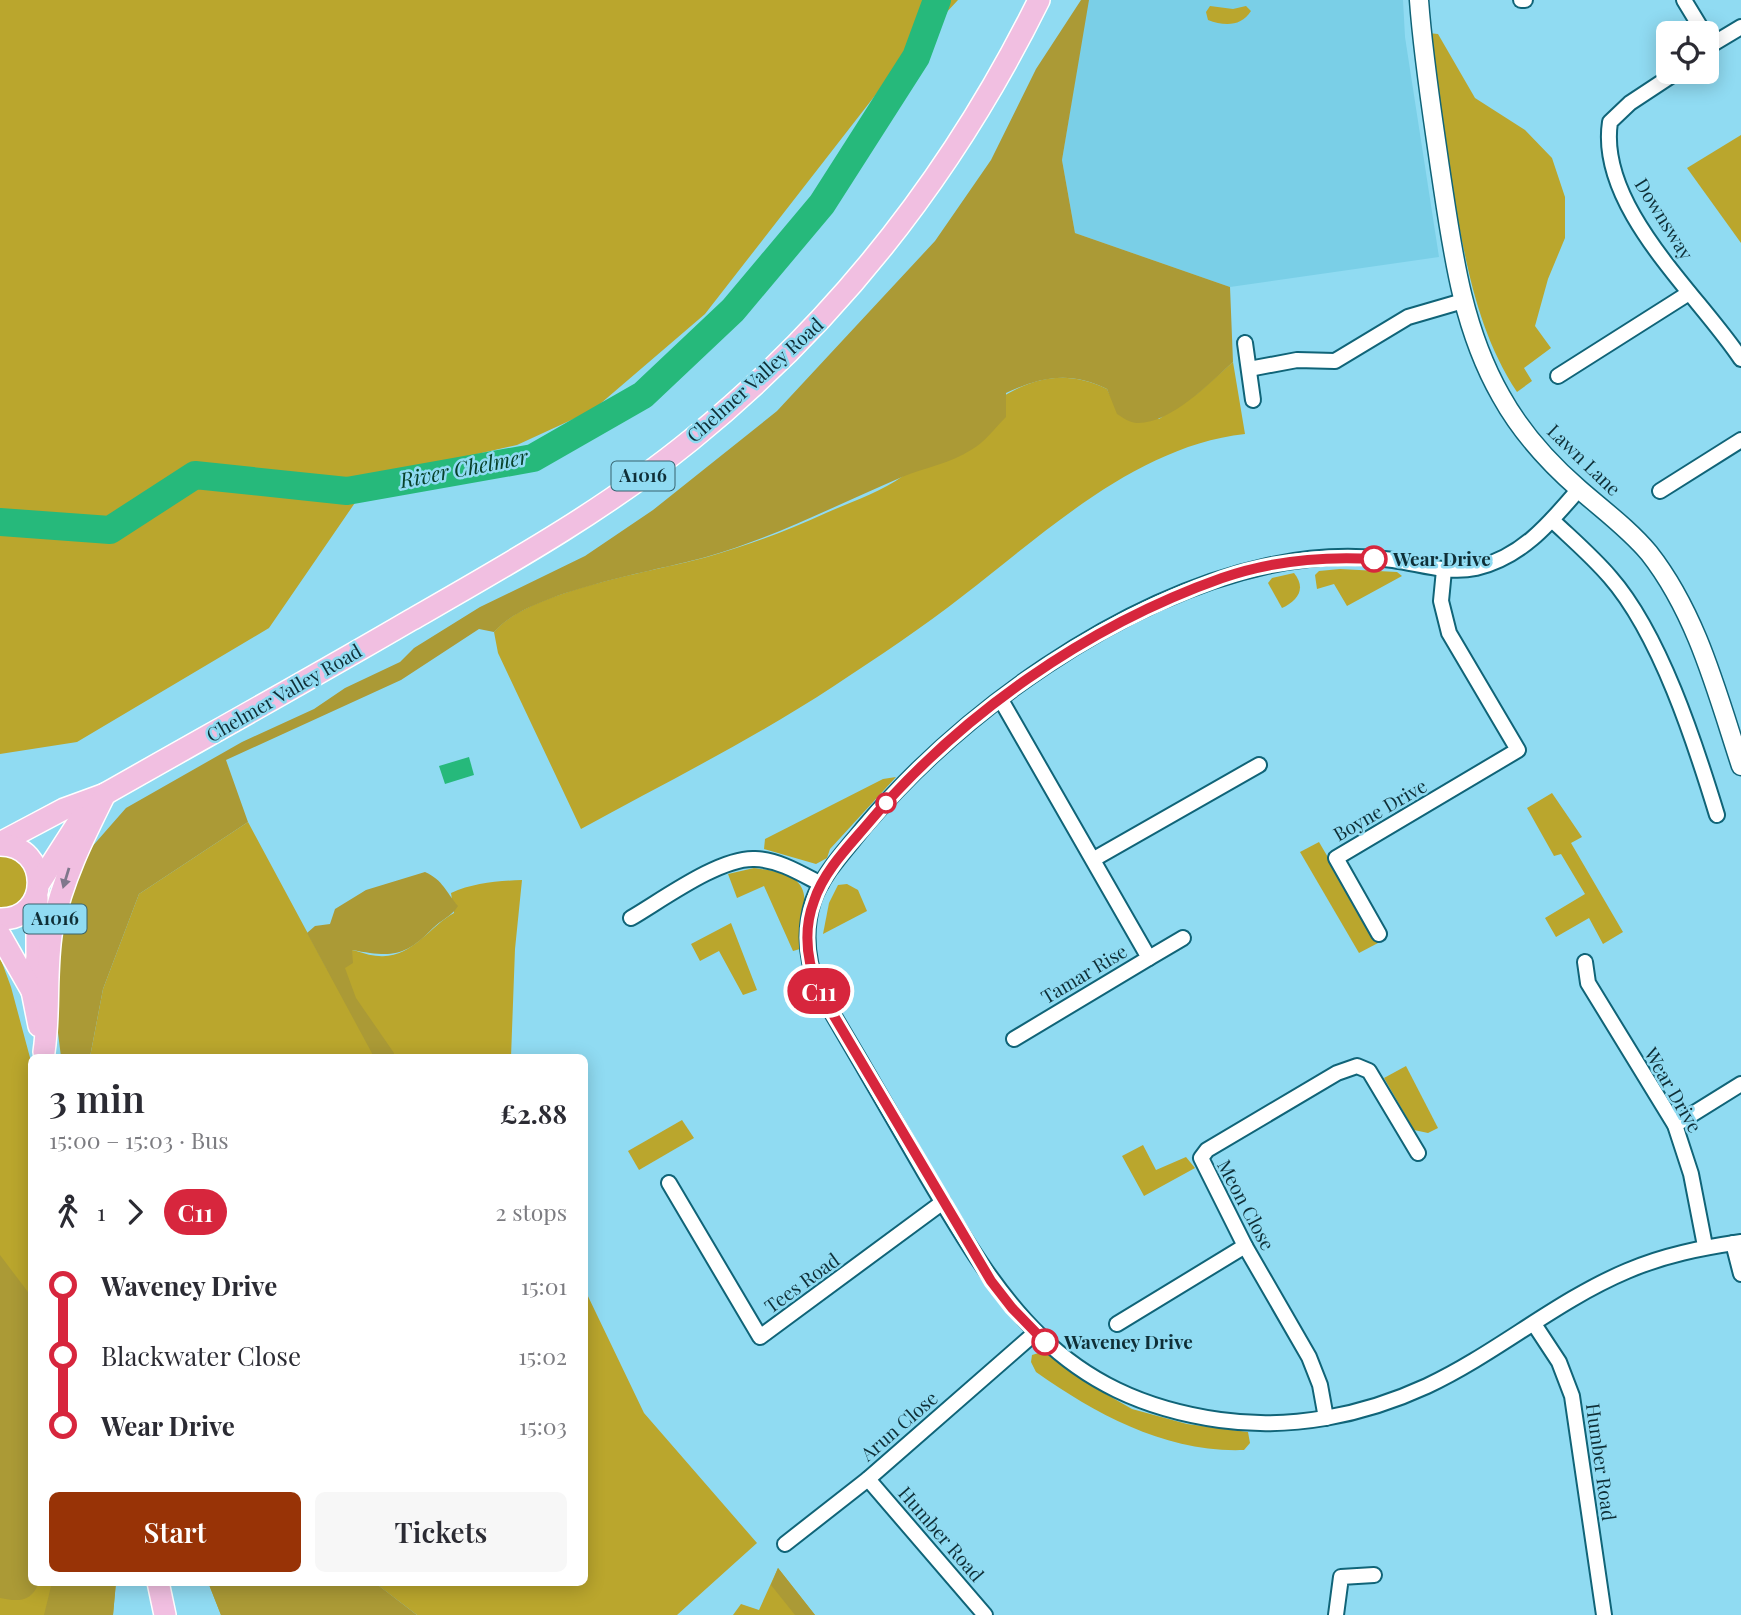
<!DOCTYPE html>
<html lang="en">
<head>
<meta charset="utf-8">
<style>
  body { margin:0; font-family:"Playfair Display",serif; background:#f7f7f7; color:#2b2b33; height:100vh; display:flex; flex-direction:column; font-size:26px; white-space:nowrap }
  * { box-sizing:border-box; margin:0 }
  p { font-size:23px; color:#7c7c81 }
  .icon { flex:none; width:38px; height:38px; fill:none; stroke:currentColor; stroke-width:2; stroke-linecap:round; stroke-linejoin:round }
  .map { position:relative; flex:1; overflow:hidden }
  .drawer { position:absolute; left:28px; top:1054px; width:560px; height:532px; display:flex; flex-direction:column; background:#fff; border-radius:10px; box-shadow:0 4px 18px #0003 }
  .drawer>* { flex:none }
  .badge { padding:0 14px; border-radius:23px; font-size:24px; line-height:46px }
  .fabs { position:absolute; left:1656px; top:21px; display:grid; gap:14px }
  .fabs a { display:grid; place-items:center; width:63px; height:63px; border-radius:10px; background:#fff; box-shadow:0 4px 18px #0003; font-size:35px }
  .map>.badge { position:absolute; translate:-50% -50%; box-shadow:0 0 0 4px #fff }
  .legs { display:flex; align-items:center; gap:10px; height:77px; padding:0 21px; font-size:23px }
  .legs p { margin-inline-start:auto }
  .headline { display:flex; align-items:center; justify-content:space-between; height:119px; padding:0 21px }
  h1 { font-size:38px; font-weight:600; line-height:52px }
  .cta { display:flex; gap:14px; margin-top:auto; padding:14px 21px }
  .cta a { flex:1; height:80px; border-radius:10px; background:#983306; color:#fff; font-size:28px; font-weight:600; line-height:80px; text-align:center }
  .cta a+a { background:#f7f7f7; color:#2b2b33 }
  ul { padding:0 21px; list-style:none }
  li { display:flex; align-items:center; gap:24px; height:70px; font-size:26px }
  li i { display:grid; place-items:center; width:10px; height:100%; margin:0 9px; background:currentColor }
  li i::after { content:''; width:18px; height:18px; margin:-9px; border:5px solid; border-radius:50%; background:#fff }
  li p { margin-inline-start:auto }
  li:first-child i { background:linear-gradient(#0000 50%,currentColor 0) }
  li:last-child i { background:linear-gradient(currentColor 50%,#0000 0) }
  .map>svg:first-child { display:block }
  .built { fill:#7acfe7 }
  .green { fill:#baa62d }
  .forest { fill:#ab9a36 }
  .water { fill:#26b97b }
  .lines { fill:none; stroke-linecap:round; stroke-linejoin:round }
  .river { stroke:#26b97b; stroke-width:28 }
  .minor-casing { stroke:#106478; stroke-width:18 }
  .tertiary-casing { stroke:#106478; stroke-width:21 }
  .primary-casing { stroke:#fff; stroke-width:24 }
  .minor { stroke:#fff; stroke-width:14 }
  .tertiary { stroke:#fff; stroke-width:18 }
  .primary { stroke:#f1bfe1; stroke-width:21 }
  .oneway { fill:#80778c }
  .line-1-casing { stroke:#fff; stroke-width:16 }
  .line-1 { stroke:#d7263d; stroke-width:10 }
  .stop-1-dot { fill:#fff; stroke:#d7263d; stroke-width:3.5 }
  .labels { text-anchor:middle; stroke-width:5; stroke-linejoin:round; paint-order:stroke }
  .shield { fill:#90dbf2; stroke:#36636f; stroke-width:2 }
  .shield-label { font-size:18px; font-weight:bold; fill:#0f2f37 }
  .street-label { font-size:19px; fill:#0f2f37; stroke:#90dbf2 }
  .stop-label { font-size:19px; font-weight:bold; fill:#0f2f37; stroke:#90dbf2; text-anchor:start }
  .water-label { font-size:21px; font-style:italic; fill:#074129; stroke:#90dbf2 }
</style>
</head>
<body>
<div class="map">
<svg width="1741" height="1615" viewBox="0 0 1741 1615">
  <rect width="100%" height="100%" fill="#90dbf2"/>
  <polygon class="built" points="1088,0 1403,0 1405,37 1439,257 1230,287 1075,233 1062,160"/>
  <g class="green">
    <polygon points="0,0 958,0 905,57 705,314 593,410 517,445 372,478 269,628 77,742 0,754"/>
    <path d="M1210 6 1233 9 1246 6 1251 11C1241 27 1224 26 1208 20L1206 12Z"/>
    <path d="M1428 33 1438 34 1475 98 1525 130 1552 158 1565 197V238L1548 279 1535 326 1551 348 1524 368 1532 381 1517 392C1477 331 1466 263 1453 193 1444 140 1435 87 1428 33Z"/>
    <polygon points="1741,135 1741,243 1687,168"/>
    <path d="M1233 362 1245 434C1137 446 1047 531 964 595 923 627 878 657 834 686 753 739 665 783 581 829L498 653 494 632C529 590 653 572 707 557 747 545 788 531 826 513 851 502 881 492 903 476 965 432 1023 347 1107 389L1112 399 1159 419 1198 393Z"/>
    <polygon points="1340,569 1397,572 1402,576 1347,606 1334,584 1317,589 1315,575 1319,571"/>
    <path d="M1294 573C1307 589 1297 601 1282 608L1268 583 1272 578Z"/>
    <polygon points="896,777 830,849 827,858 816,864 764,849 765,839 883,779"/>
    <polygon points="1552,793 1582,837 1571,843 1623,932 1603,944 1589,918 1556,937 1545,918 1585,894 1561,854 1554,856 1527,808"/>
    <path d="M248 822 327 969 352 950C361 952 370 956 379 956 411 959 430 926 454 913L451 893C473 883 497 881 522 880L515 949 511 1057H90L103 989 139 894Z"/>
    <polygon points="1319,842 1378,943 1359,953 1300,852"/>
    <path d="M0 856C37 856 37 908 0 908Z"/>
    <path d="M754 868C820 876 804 896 800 949L793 951 764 886 737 898 728 874Z"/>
    <polygon points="847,884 858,890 867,911 823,934 829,903 838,885"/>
    <polygon points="731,923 757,990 743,995 719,951 700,961 691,944"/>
    <polygon points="0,957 11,987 32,1065 32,1582 116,1582 113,1615 0,1615"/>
    <polygon points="1406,1066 1438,1128 1428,1133 1414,1130 1384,1078"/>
    <polygon points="682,1120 694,1138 639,1170 628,1151"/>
    <polygon points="1143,1145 1156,1170 1186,1157 1195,1168 1144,1196 1122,1156"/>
    <polygon points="585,1290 644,1413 757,1543 677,1615 417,1615 375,1583 221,1615 208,1582 584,1582"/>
    <path d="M1045 1351 1085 1382 1132 1409 1187 1424 1248 1432 1250 1443 1244 1450C1167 1453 1097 1415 1036 1372L1031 1362 1032 1355Z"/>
    <polygon points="778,1568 815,1615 733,1615 741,1604 759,1610"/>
  </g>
  <g class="forest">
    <path d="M1081 0H1089L1062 160 1075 233 1230 287 1233 362C1210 383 1170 424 1137 423 1130 423 1122 417 1117 414L1107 389C1071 371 1042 376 1006 393V417C995 428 984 443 971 450 951 463 924 468 902 477 836 505 776 537 706 557 653 572 529 591 494 632L479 629 401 680 226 760 248 822 139 894 103 989 90 1057H61L51 976 66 905 90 849 126 808 242 742 314 709 345 688 400 662 414 648 480 607 585 556 653 510 777 411 935 241 991 160 1036 69Z"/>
    <path d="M425 872C443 880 446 892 458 906 452 916 441 920 433 928 404 958 391 957 352 950L353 963 345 968 356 998 394 1053V1057H374L307 933 315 926 330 924 335 909 366 890Z"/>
    <path d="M0 1255 31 1296 32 1582H39C32 1602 19 1602 0 1598Z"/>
    <polygon points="778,1568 815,1615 795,1615 771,1585"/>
    <polygon points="52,1582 116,1582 113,1615 44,1615"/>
    <polygon points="208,1582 374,1582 417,1615 221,1615"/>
  </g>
  <polygon class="water" points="469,757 474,775 445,784 439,766"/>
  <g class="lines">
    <polyline class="river" points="0,522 110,530 195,475 347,491 533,458 643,395 733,310 822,204 916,57 937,0"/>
    <defs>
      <g id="minor">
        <polyline points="1521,0 1525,0"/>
        <polyline points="1684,0 1704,33"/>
        <polyline points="1706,48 1741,27"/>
        <path d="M1677 72 1630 103 1610 122C1597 207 1698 294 1741 359"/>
        <polyline points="1245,343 1253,400"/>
        <polyline points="1249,369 1297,360 1335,361 1408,317 1463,301"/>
        <polyline points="1558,376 1689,293"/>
        <path d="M1579 489C1550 523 1522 557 1476 568 1448 574 1421 564 1393 560 1351 554 1308 557 1267 566 1117 599 962 712 864 827 846 850 823 873 813 901 804 930 807 961 818 989 854 1050 890 1112 925 1173 1001 1302 1059 1397 1220 1420 1290 1430 1362 1416 1427 1386 1497 1353 1556 1301 1627 1271 1664 1255 1701 1248 1741 1242"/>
        <polyline points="1660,491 1741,440"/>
        <path d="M1552 520C1572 539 1593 557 1610 577 1660 634 1695 743 1717 815"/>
        <polyline points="1001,700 1149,958 1014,1039"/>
        <polyline points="1094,859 1259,765"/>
        <path d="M631 918C662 900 720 857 755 859 779 860 800 873 821 884"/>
        <polyline points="1379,934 1336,858 1518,750 1449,633 1441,601 1444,570"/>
        <polyline points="1149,958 1183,938"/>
        <polyline points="1585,962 1588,983 1675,1125 1691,1174 1705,1246"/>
        <polyline points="1675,1125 1741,1084"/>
        <polyline points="669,1183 760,1337 943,1202"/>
        <polyline points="1733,1243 1741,1274"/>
        <polyline points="1117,1324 1245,1246"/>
        <polyline points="1534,1324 1559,1362 1572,1396 1604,1615"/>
        <polyline points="1326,1418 1320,1385 1309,1357 1245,1246 1201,1158 1207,1150 1337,1073 1357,1066 1369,1071 1418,1153"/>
        <polyline points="868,1479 985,1615"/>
        <polyline points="785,1544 868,1479 1035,1333"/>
        <polyline points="1336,1615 1341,1577 1374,1575"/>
      </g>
      <path id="tertiary" d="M1419 0C1423 56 1432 112 1440 168 1452 247 1461 326 1501 396 1521 432 1548 462 1579 489 1603 510 1629 529 1649 553 1697 614 1717 693 1741 766"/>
      <g id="primary">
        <path d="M0 843 64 809 105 794C207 736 310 679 411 620 507 565 605 510 691 440 839 320 955 170 1039 0"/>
        <path d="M0 845C51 845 51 920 0 919"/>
        <polyline points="40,882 81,818"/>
        <polyline points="37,897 37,957 32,991 39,1026"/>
        <polyline points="0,935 32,991"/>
        <path d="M44 1052C50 1011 45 970 52 929 62 880 83 838 105 794"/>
        <polyline points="158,1582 165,1615"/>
      </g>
    </defs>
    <use href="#minor" class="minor-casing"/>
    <use href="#tertiary" class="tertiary-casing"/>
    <use href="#primary" class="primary-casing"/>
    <use href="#minor" class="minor"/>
    <use href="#tertiary" class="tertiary"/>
    <use href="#primary" class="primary"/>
  </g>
  <defs><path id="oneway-solid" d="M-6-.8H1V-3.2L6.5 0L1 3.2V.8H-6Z" transform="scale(1.75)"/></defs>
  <use class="oneway" href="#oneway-solid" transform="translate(66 878) rotate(107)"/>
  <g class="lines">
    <defs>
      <path id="line-1" d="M1045 1342 1012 1308 991 1281 818 989C807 961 803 930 814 901 823 873 846 849 865 827 958 716 1086 626 1222 578 1271 561 1322 556 1374 559"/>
    </defs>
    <use href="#line-1" class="line-1-casing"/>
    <use href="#line-1" class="line-1"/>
  </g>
  <g class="stop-1-dot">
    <circle cx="1374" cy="559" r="12"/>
    <circle cx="886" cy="803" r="9"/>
    <circle cx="1045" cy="1342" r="12"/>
  </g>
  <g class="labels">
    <g class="shield">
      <rect x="611.5" y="461.5" width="63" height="29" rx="5"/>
      <rect x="23.5" y="904.5" width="63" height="29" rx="5"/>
    </g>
    <g class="shield-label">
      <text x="643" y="482">A1016</text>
      <text x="55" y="925">A1016</text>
    </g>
    <g class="street-label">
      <text transform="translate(1664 219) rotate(58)" y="7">Downsway</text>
      <text transform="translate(755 380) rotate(-42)" y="7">Chelmer Valley Road</text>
      <text transform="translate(1584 460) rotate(44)" y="7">Lawn Lane</text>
      <text transform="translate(284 693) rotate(-30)" y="7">Chelmer Valley Road</text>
      <text transform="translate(1380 810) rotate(-30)" y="7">Boyne Drive</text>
      <text transform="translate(1084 974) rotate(-31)" y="7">Tamar Rise</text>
      <text transform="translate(1673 1090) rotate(60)" y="7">Wear Drive</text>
      <text transform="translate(1246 1205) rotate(62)" y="7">Meon Close</text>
      <text transform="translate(802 1283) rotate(-36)" y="7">Tees Road</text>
      <text transform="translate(899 1426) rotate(-41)" y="7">Arun Close</text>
      <text transform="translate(1601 1462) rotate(82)" y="7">Humber Road</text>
      <text transform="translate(941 1534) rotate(49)" y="7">Humber Road</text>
    </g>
    <g class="stop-label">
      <text x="1393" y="566">Wear Drive</text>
      <text x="1064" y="1349">Waveney Drive</text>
    </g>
    <g class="water-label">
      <text transform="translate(464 469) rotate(-11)" y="7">River Chelmer</text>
    </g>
  </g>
</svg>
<div class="fabs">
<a><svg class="icon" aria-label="locate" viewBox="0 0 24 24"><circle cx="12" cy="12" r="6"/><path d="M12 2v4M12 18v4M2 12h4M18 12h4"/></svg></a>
</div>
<b class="badge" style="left:819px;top:991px;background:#d7263d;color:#fff">C11</b>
<section class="drawer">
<div class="headline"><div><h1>3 min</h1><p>15:00 – 15:03 · Bus</p></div><b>£2.88</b></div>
<div class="legs"><svg class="icon" aria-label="walk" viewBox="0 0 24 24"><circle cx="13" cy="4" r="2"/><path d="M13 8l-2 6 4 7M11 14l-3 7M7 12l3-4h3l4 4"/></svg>1<svg class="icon" aria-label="forward" viewBox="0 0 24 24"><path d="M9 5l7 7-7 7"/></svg><b class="badge" style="background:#d7263d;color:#fff">C11</b><p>2 stops</p></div>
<ul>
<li><i style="color:#d7263d"></i><b>Waveney Drive</b><p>15:01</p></li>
<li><i style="color:#d7263d"></i><span>Blackwater Close</span><p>15:02</p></li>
<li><i style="color:#d7263d"></i><b>Wear Drive</b><p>15:03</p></li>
</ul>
<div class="cta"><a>Start</a><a>Tickets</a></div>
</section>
</div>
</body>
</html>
